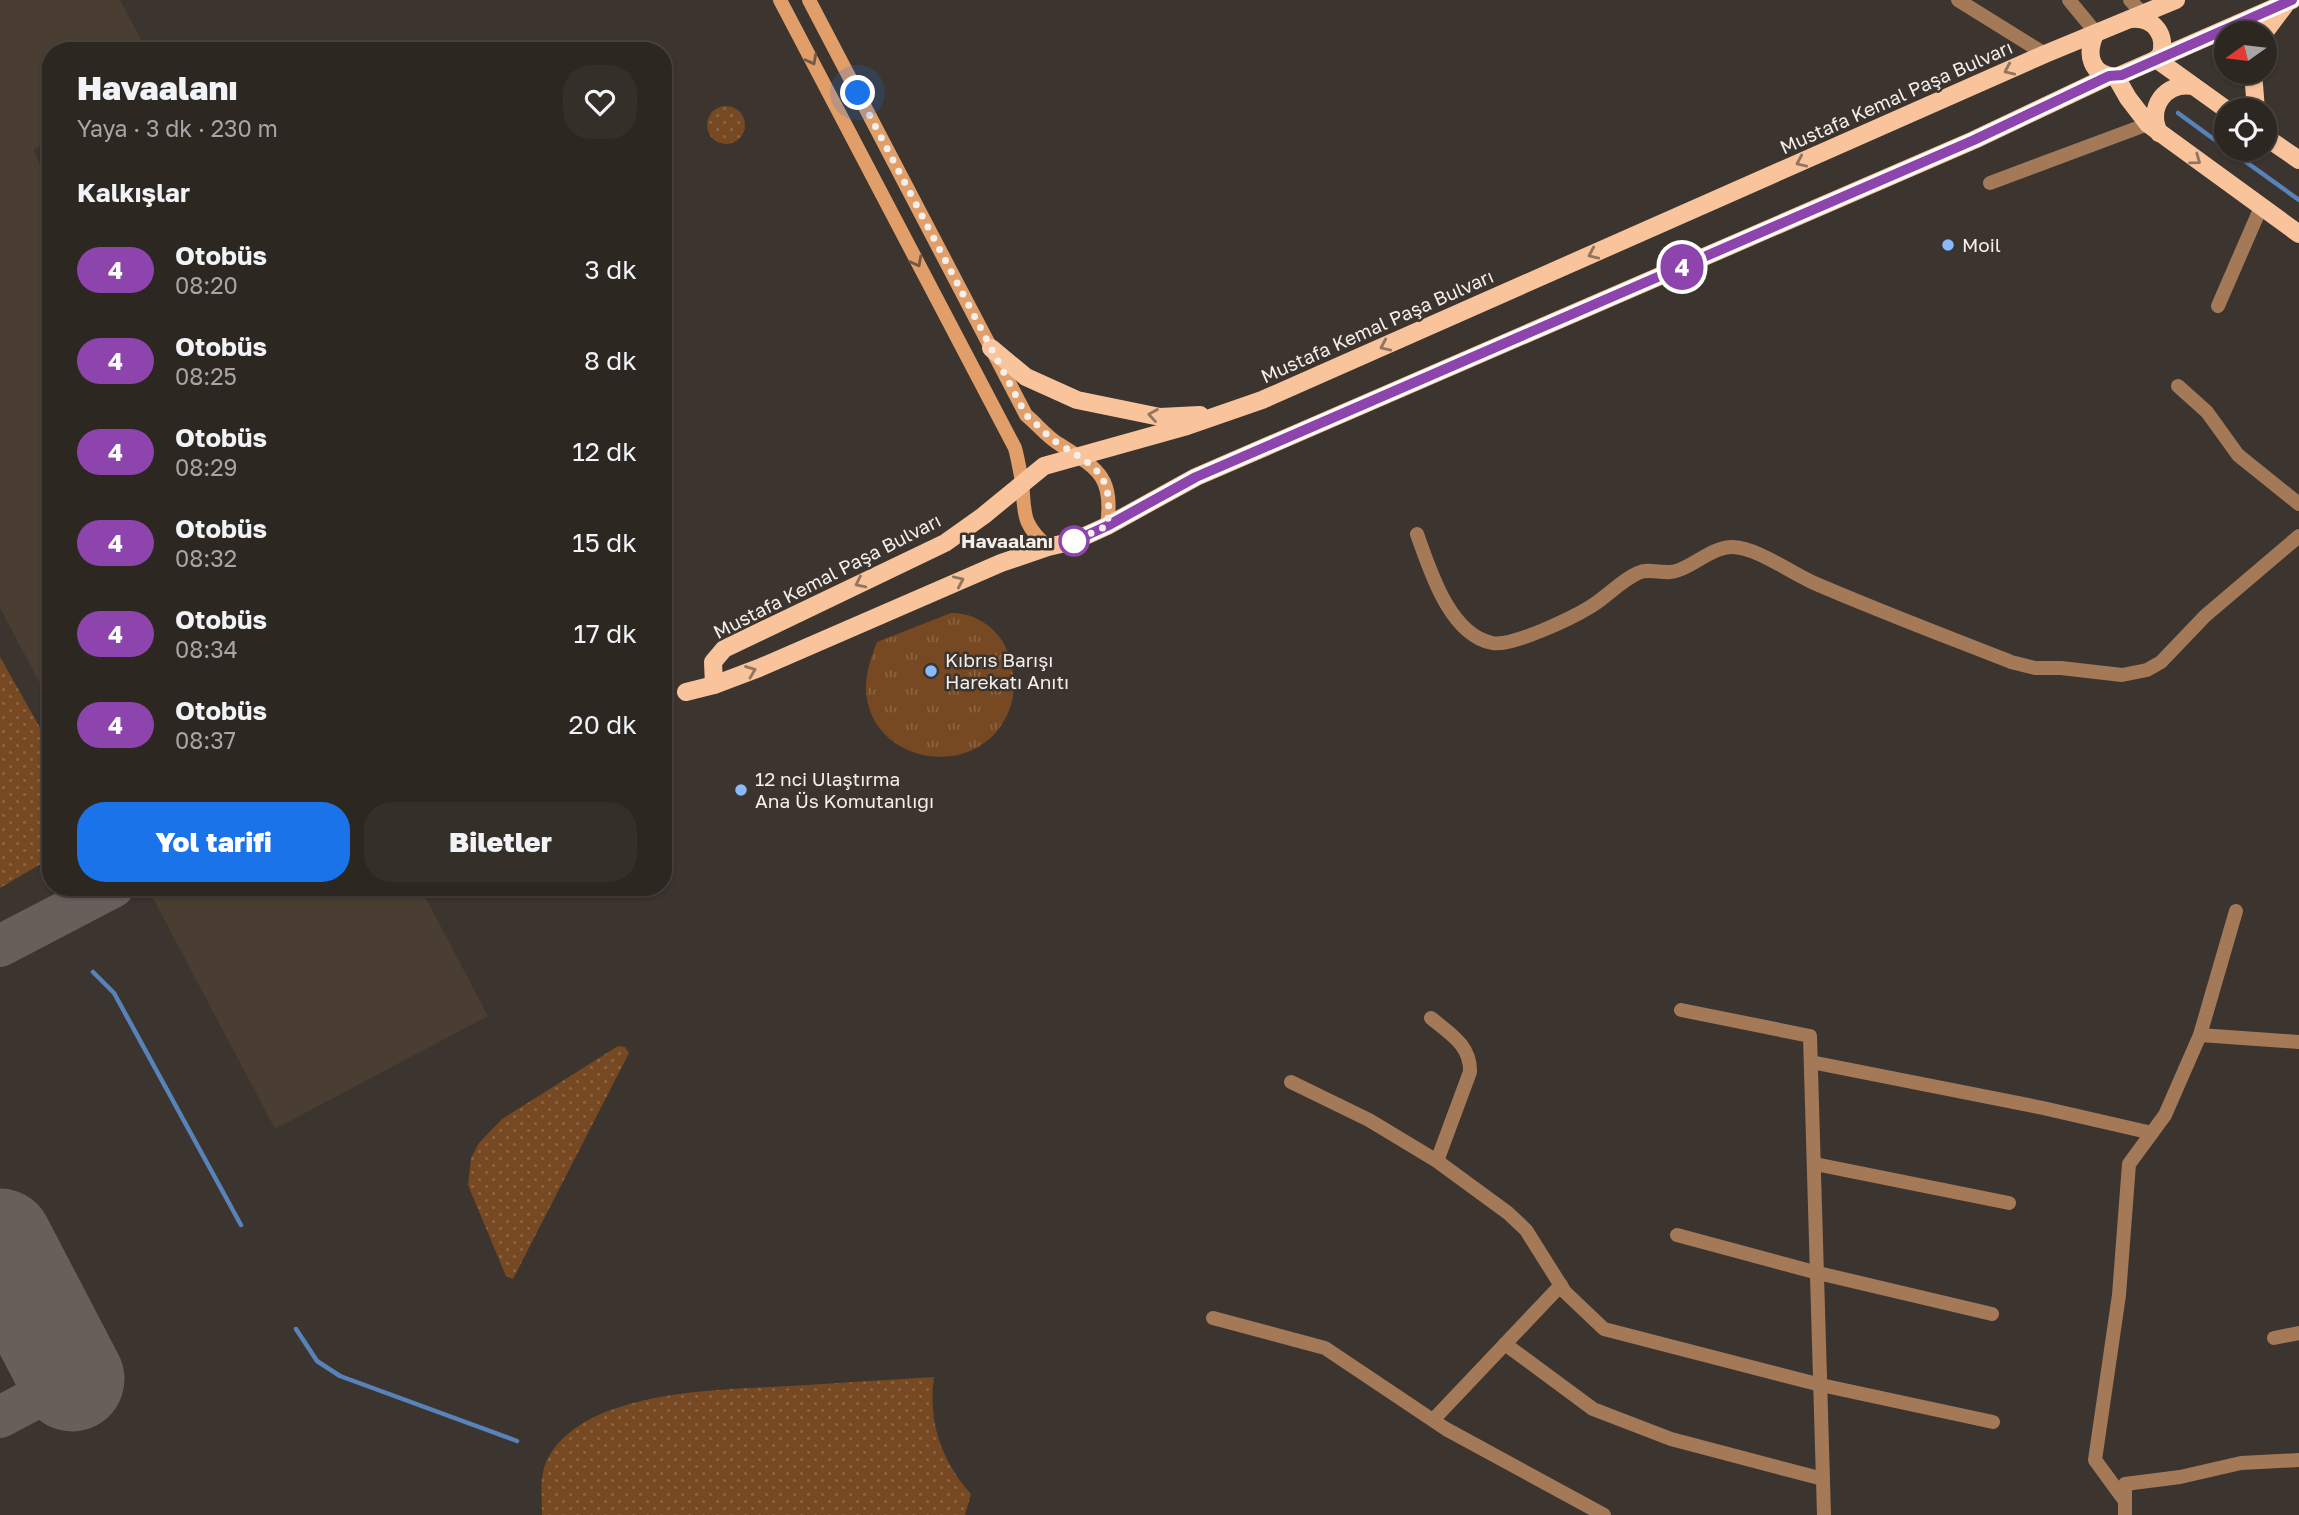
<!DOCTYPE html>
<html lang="tr">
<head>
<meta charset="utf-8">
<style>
  body { margin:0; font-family:"Golos Text",sans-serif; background:#352f2a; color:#f1f3f6; height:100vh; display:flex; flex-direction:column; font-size:26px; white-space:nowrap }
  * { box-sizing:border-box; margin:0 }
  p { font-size:23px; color:#a7a5a5 }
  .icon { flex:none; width:38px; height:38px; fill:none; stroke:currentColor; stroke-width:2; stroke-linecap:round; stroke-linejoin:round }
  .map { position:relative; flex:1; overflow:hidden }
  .details { position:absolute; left:42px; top:42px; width:630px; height:854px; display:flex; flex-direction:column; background:#2d2722; border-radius:28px; box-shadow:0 2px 5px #0004,0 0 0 2px #484440 }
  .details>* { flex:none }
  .badge { padding:0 14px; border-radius:23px; font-size:24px; line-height:46px }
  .needle { width:46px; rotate:256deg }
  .controls { position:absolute; left:2214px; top:21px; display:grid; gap:14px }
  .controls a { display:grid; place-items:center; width:63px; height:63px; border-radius:50%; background:#2d2722; box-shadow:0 2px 5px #0004,0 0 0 2px #484440; font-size:35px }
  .you { position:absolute; width:35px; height:35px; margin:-18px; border:5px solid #fff; border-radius:50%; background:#1a73e8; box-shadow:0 0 0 10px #1a73e833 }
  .map>.badge { position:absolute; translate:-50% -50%; box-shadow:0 0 0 4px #fff }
  h2 { padding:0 35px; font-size:26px; line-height:63px }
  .round { display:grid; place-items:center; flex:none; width:74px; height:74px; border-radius:28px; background:#352f2a }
  .headline { display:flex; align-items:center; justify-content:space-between; height:119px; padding:0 35px }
  h1 { font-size:33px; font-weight:800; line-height:52px }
  .cta { display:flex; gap:14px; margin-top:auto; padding:14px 35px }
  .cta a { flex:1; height:80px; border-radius:28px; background:#1a73e8; color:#fff; font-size:28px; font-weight:800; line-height:80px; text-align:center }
  .cta a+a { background:#352f2a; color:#f1f3f6 }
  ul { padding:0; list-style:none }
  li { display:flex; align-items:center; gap:21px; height:91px; padding:0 35px }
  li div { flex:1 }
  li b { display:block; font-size:26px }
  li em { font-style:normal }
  li .badge { min-width:77px; font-weight:700; text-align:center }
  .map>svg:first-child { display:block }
  .built { fill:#4a3d32 }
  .grass { fill:url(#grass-dots) }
  .park { fill:url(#park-tufts) }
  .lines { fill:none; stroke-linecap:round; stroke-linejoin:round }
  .stream { stroke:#5882ba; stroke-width:4.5 }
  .taxiway { stroke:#675f5a; stroke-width:42 }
  .runway { stroke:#675f5a; stroke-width:105 }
  .minor { stroke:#a47958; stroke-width:14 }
  .secondary { stroke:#e19e68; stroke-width:14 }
  .primary { stroke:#f9c49c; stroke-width:18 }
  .oneway { stroke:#765942 }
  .oneway2 { stroke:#917560 }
  .line-casing { stroke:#fff; stroke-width:16 }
  .line { stroke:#8e44ad; stroke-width:10 }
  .walk { stroke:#f5efeb; stroke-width:7; stroke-dasharray:0 12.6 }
  .poi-dot { fill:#89bafc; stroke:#3c342e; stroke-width:2.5 }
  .stop-dot { fill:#fff; stroke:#8e44ad; stroke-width:3.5 }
  .labels { text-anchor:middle; stroke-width:5; stroke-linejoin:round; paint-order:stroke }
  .street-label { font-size:19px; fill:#f5efeb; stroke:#3c342e }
  .poi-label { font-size:19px; fill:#f5efeb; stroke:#3c342e; text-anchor:start }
  .stop-label { font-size:19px; font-weight:bold; fill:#f5efeb; stroke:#3c342e; text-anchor:end }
</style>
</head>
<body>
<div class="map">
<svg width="2299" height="1515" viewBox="0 0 2299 1515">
  <defs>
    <pattern id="grass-dots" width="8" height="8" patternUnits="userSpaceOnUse" patternTransform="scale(1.75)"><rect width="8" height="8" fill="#764922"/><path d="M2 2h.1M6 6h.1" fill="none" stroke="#8a6442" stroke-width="1.8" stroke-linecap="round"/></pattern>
    <pattern id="park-tufts" width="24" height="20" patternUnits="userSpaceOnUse" patternTransform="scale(1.75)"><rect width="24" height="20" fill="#764922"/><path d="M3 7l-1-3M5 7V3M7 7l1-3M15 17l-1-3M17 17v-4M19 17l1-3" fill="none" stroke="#8a6442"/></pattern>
  </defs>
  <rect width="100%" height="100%" fill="#3c342e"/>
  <g class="built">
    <polygon points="0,0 120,0 147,51 51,51 51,140 33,150 51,185 51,704 0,608"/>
    <polygon points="147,887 420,887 488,1016 275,1129"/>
  </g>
  <g class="grass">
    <circle cx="726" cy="125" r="19"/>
    <polygon points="0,657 51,747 51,858 0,888"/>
    <polygon points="618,1046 625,1047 629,1053 513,1279 506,1276 468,1185 471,1158 479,1143 502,1119"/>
    <path d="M934 1377C928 1422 941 1460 971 1494L965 1515H542C542 1493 538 1472 551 1453 593 1389 722 1390 790 1386 838 1383 886 1380 934 1377Z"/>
  </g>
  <path class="park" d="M951 613C973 612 997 627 1006 648 1016 674 1018 700 1002 724 965 782 867 759 866 688 866 671 871 658 877 642Z"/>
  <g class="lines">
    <g class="stream">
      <polyline points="2178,113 2226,148"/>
      <polyline points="2228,149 2299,200"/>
      <polyline points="93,972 114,993 241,1225"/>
      <polyline points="296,1329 317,1361 340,1376 517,1441"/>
    </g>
    <g class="taxiway">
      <polyline points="0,946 113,887"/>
      <polyline points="0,1417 72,1379"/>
    </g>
    <polyline class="runway" points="0,1241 72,1379"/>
    <g class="minor">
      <polyline points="1958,0 2045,54"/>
      <polyline points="2069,0 2097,34"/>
      <polyline points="2130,0 2143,14"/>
      <polyline points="1990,183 2148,124"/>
      <polyline points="2218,306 2261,207"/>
      <polyline points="2178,386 2207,412 2238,455 2299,504"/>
      <path d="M1417 534C1430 570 1449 634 1492 643 1512 647 1572 618 1590 607 1607 597 1620 581 1638 573 1650 567 1666 576 1679 570 1696 564 1713 547 1732 547 1756 547 1791 573 1814 583 1879 611 1945 636 2011 662L2035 668H2061L2122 675 2147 670 2161 662 2205 616 2299 536"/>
      <polyline points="1681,1010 1810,1036 1824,1515"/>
      <path d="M1431 1018C1449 1033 1471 1045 1470 1072L1437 1161"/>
      <polyline points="2200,1035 2299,1042"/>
      <polyline points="1811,1062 2043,1108 2152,1133"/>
      <polyline points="1291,1082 1369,1120 1437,1161 1508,1213 1526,1230 1565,1292 1604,1329 1821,1385 1993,1422"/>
      <polyline points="1815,1164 2009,1203"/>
      <polyline points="1677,1235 1818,1273 1992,1314"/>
      <polyline points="1213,1318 1325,1348 1446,1429 1604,1515"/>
      <polyline points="2274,1338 2299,1333"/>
      <polyline points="1505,1344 1593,1409 1671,1439 1823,1479"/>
      <polyline points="1433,1420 1561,1285"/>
      <polyline points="2125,1501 2095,1460 2119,1295 2129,1164 2165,1115 2200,1035 2236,911"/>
      <polyline points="2125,1515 2125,1484 2180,1477 2241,1463 2299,1460"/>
    </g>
    <g class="secondary">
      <path d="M780 0 1015 448C1018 459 1020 471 1022 482 1025 514 1021 523 1048 547"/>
      <path d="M809 0 1026 415C1037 424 1047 437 1059 444 1098 469 1114 476 1107 526"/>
    </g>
    <g class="primary">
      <path d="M2132 19C2154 17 2168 36 2160 57"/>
      <polyline points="2264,33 2285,5"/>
      <path d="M2095 34C2086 54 2090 75 2116 77L2292 0"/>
      <polyline points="2156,59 2227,110"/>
      <polyline points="2253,72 2256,110"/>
      <polyline points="2116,77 2128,98 2148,124 2299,234"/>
      <path d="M2159 133C2147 107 2165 82 2193 86"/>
      <polyline points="2264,136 2299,160"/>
      <polyline points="991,348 1026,377 1077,400 1160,417 1200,415"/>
      <polyline points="714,685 713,662 724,649 945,543 983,516 1044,466 1187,426 1262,400 2045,54 2176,0"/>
      <polyline points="686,692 714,685 759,668 1001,563 1048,547 1074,541 1107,526 1196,477 1974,140 2109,76"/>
    </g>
  </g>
  <defs><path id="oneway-chevron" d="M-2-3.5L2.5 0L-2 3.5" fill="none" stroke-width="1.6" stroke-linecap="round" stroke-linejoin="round" transform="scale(1.75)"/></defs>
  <g class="oneway">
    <use href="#oneway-chevron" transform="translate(812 60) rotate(62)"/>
    <use href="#oneway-chevron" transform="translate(917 262) rotate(62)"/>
  </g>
  <g class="oneway2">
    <use href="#oneway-chevron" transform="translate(2009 70) rotate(156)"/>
    <use href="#oneway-chevron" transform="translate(2196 160) rotate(36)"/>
    <use href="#oneway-chevron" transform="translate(1801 162) rotate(156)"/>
    <use href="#oneway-chevron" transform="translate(1593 254) rotate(156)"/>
    <use href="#oneway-chevron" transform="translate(1385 346) rotate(156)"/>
    <use href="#oneway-chevron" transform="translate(1153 415) rotate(-171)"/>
    <use href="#oneway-chevron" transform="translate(959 581) rotate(-24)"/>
    <use href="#oneway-chevron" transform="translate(860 583) rotate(154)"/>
    <use href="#oneway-chevron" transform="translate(751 671) rotate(-21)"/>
  </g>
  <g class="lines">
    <defs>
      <polyline id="line" points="1074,541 1107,526 1196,477 1974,140 2109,76 2122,75 2292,0"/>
    </defs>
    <use href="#line" class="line-casing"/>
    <use href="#line" class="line"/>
    <path class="walk" d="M858 93 1026 415C1037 424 1047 436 1059 444 1098 468 1114 476 1107 526L1074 541"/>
  </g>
  <g class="poi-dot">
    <circle cx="1948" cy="245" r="7"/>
    <circle cx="931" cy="671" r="7"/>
    <circle cx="741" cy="790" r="7"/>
  </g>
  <circle class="stop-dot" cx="1074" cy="541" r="14"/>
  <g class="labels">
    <g class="street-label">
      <text transform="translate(1896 97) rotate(-24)" y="7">Mustafa Kemal Paşa Bulvarı</text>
      <text transform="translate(1377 326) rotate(-24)" y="7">Mustafa Kemal Paşa Bulvarı</text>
      <text transform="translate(827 576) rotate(-27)" y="7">Mustafa Kemal Paşa Bulvarı</text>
    </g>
    <g class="poi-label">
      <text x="1962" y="252">Moil</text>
      <text x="945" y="667">Kıbrıs Barışı<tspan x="945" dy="22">Harekatı Anıtı</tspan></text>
      <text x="755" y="786">12 nci Ulaştırma<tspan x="755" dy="22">Ana Üs Komutanlığı</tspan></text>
    </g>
    <g class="stop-label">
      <text x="1053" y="548">Havaalanı</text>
    </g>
  </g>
</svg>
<div class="controls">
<a><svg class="needle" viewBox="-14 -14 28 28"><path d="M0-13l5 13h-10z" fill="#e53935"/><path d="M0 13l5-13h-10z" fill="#a7a5a5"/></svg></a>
<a><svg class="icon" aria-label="locate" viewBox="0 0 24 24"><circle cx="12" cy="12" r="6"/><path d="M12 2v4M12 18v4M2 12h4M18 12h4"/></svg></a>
</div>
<div class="you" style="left:858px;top:93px"></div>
<b class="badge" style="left:1682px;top:267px;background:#8e44ad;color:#fff">4</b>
<section class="details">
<div class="headline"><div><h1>Havaalanı</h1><p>Yaya · 3 dk · 230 m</p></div><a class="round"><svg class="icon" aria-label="heart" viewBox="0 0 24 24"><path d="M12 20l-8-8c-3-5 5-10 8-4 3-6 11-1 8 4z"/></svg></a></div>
<h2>Kalkışlar</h2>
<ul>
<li><span class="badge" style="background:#8e44ad;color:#fff">4</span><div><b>Otobüs</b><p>08:20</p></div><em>3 dk</em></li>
<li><span class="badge" style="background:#8e44ad;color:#fff">4</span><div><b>Otobüs</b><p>08:25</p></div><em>8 dk</em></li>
<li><span class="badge" style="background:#8e44ad;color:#fff">4</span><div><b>Otobüs</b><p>08:29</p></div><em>12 dk</em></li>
<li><span class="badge" style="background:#8e44ad;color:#fff">4</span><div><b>Otobüs</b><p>08:32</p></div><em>15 dk</em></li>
<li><span class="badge" style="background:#8e44ad;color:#fff">4</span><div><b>Otobüs</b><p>08:34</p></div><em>17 dk</em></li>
<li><span class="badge" style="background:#8e44ad;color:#fff">4</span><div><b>Otobüs</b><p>08:37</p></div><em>20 dk</em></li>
</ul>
<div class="cta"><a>Yol tarifi</a><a>Biletler</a></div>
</section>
</div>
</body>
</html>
